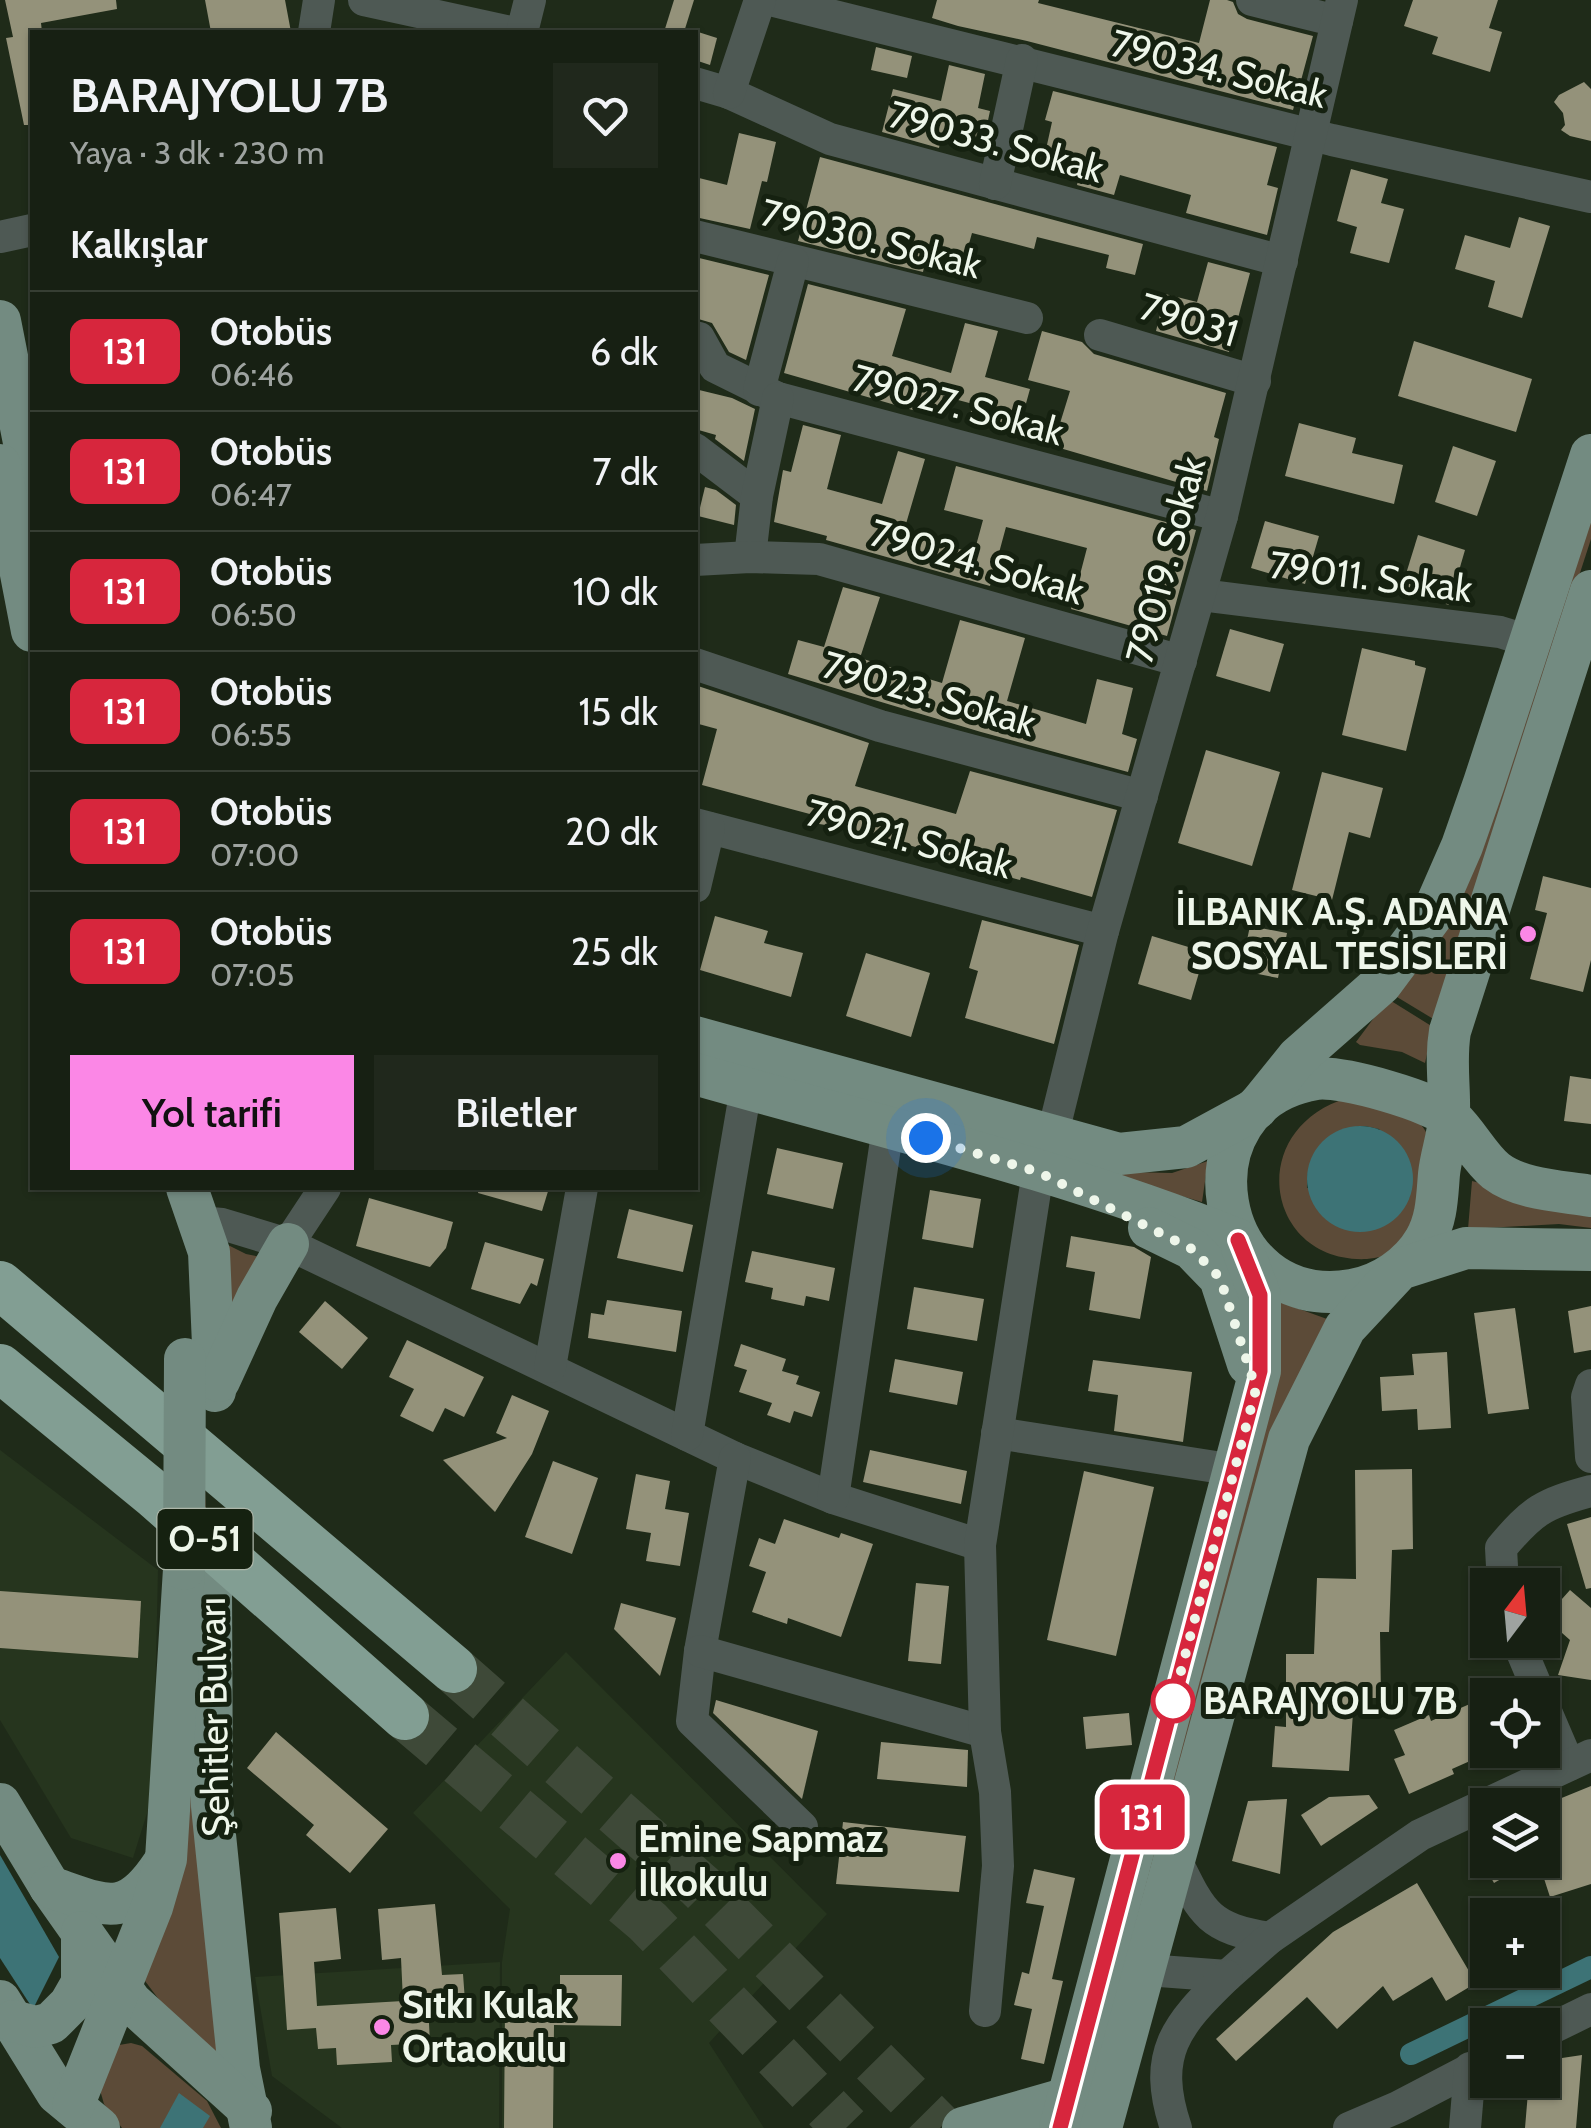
<!DOCTYPE html>
<html lang="tr">
<head>
<meta charset="utf-8">
<style>
  body { margin:0; font-family:Cabin,sans-serif; background:#20281c; color:#f1f3f6; height:100vh; display:flex; flex-direction:column; font-size:38px; white-space:nowrap }
  * { box-sizing:border-box; margin:0 }
  p { font-size:32px; color:#9ea3a0 }
  .icon { flex:none; width:55px; height:55px; fill:none; stroke:currentColor; stroke-width:2; stroke-linecap:round; stroke-linejoin:round }
  .map { position:relative; flex:1; overflow:hidden }
  .sheet { position:absolute; left:30px; top:30px; width:668px; height:1160px; display:flex; flex-direction:column; background:#172013; border-radius:0px; box-shadow:0 2px 8px #0004,0 0 0 2px #363e33 }
  .sheet>* { flex:none }
  .badge { padding:0 20px; border-radius:15px; font-size:35px; line-height:65px }
  .needle { width:65px; rotate:16deg }
  .fabs { position:absolute; left:1470px; top:1568px; display:grid; gap:20px }
  .fabs a { display:grid; place-items:center; width:90px; height:90px; border-radius:0px; background:#172013; box-shadow:0 2px 8px #0004,0 0 0 2px #363e33; font-size:50px }
  .you { position:absolute; width:50px; height:50px; margin:-25px; border:8px solid #fff; border-radius:50%; background:#1a73e8; box-shadow:0 0 0 15px #1a73e833 }
  .map>.badge { position:absolute; translate:-50% -50%; box-shadow:0 0 0 5px #fff }
  h2 { padding:0 40px; font-size:38px; line-height:90px }
  .round { display:grid; place-items:center; flex:none; width:105px; height:105px; border-radius:0px; background:#20281c }
  .summary { display:flex; align-items:center; justify-content:space-between; height:170px; padding:0 40px }
  h1 { font-size:48px; font-weight:600; line-height:75px }
  .cta { display:flex; gap:20px; margin-top:auto; padding:20px 40px }
  .cta a { flex:1; height:115px; border-radius:0px; background:#fb87e6; color:#111; font-size:40px; font-weight:600; line-height:115px; text-align:center }
  .cta a+a { background:#20281c; color:#f1f3f6 }
  ul { padding:0; list-style:none }
  li { display:flex; align-items:center; gap:30px; height:120px; padding:0 40px; border-top:2px solid #363e33 }
  li div { flex:1 }
  li b { display:block; font-size:38px }
  li em { font-style:normal }
  li .badge { min-width:110px; font-weight:700; text-align:center }
  .map>svg:first-child { display:block }
  .built { fill:#26351e }
  .green { fill:#5c4b38; fill-rule:evenodd }
  .water { fill:#3d7376 }
  .lines { fill:none; stroke-linecap:round; stroke-linejoin:round }
  .canal { stroke:#3d7376; stroke-width:22 }
  .building { fill:#94927a }
  .highway-tunnel { stroke:#3e4938; stroke-width:48; stroke-dasharray:48 24; stroke-linecap:butt }
  .minor { stroke:#4e5954; stroke-width:32 }
  .major { stroke:#738b81; stroke-width:42 }
  .highway { stroke:#829e93; stroke-width:48 }
  .major-bridge { stroke:#738b81; stroke-width:42 }
  .line-casing { stroke:#fff; stroke-width:22 }
  .line { stroke:#d7263d; stroke-width:15 }
  .walk { stroke:#eef6ea; stroke-width:10; stroke-dasharray:0 18 }
  .poi-dot { fill:#fb87e6; stroke:#152110; stroke-width:4 }
  .stop-dot { fill:#fff; stroke:#d7263d; stroke-width:5 }
  .labels { text-anchor:middle; stroke-width:10; stroke-linejoin:round; paint-order:stroke }
  .shield { fill:#152110; stroke:#adb6a9; stroke-width:2.5 }
  .shield-label { font-size:35px; font-weight:bold; fill:#eef6ea }
  .street-label { font-size:38px; fill:#eef6ea; stroke:#152110 }
  .poi-label { font-size:38px; font-weight:bold; fill:#eef6ea; stroke:#152110; text-anchor:start }
  .stop-label { font-size:38px; font-weight:bold; fill:#eef6ea; stroke:#152110; text-anchor:start }
</style>
</head>
<body>
<div class="map">
<svg width="1591" height="2128" viewBox="0 0 1591 2128">
  <rect width="100%" height="100%" fill="#1f2b19"/>
  <g class="built">
    <polygon points="0,1450 158,1570 153,1794 133,1858 71,1838 0,1720"/>
    <polygon points="566,1652 827,1914 709,2043 764,2128 502,2128 502,1962 510,1909 413,1813"/>
    <polygon points="500,1962 499,2128 342,2128 272,2076 255,1977"/>
  </g>
  <g class="green">
    <polygon points="1591,505 1591,539 1435,1020 1392,994"/>
    <polygon points="1388,999 1433,1027 1425,1063 1402,1052 1360,1045 1356,1042"/>
    <path d="M1347 1098C1417 1114 1429 1110 1441 1187 1427 1206 1413 1233 1396 1250 1389 1256 1376 1258 1367 1259 1266 1264 1243 1130 1347 1098ZM1365 1126 1379 1129 1412 1171 1409 1198 1307 1188C1306 1151 1329 1128 1365 1126Z"/>
    <polygon points="894,1113 1128,1172 1172,1173 1208,1161 1202,1202"/>
    <polygon points="1472,1181 1591,1211 1591,1228 1559,1224 1468,1229"/>
    <polygon points="192,1235 202,1385 222,2056 197,2050 139,1973 196,1381"/>
    <polygon points="224,1243 246,1254 270,1259 231,1338"/>
    <polygon points="1280,1302 1327,1319 1086,2097"/>
    <polygon points="131,2043 142,2046 207,2101 221,2128 122,2128 104,2104 100,2090 119,2045"/>
  </g>
  <g class="water">
    <circle cx="1360" cy="1179" r="53"/>
    <polygon points="0,1855 59,1957 33,2009 0,1958"/>
    <polygon points="179,2093 210,2116 203,2128 160,2128"/>
  </g>
  <g class="lines">
    <polyline class="canal" points="1411,2054 1591,1967"/>
  </g>
  <g class="building">
    <polygon points="5,0 116,0 117,9 41,23 42,32 32,32 32,125 24,125 6,38 13,37"/>
    <polygon points="205,0 285,0 291,32 211,32"/>
    <polygon points="674,0 694,0 684,32 664,32"/>
    <polygon points="937,0 1039,0 1038,3 1199,43 1210,0 1227,0 1233,2 1238,14 1247,19 1313,36 1293,110 1027,41 958,26 932,18"/>
    <polygon points="1413,0 1498,0 1489,28 1502,32 1490,72 1432,54 1438,37 1404,26"/>
    <polygon points="695,31 717,38 710,65 695,60"/>
    <polygon points="876,47 912,56 907,78 871,70"/>
    <polygon points="949,65 985,74 978,108 990,111 983,144 942,134 939,148 882,132 893,89 941,101"/>
    <polygon points="1584,82 1591,89 1591,141 1570,136 1561,130 1565,125 1563,113 1554,102 1559,95"/>
    <polygon points="1053,91 1277,147 1267,185 1278,188 1267,235 1186,213 1191,195 1120,175 1114,195 1077,185 1080,172 1043,163 1052,122 1045,120"/>
    <polygon points="739,133 776,142 767,182 762,181 750,229 695,217 695,177 727,185"/>
    <polygon points="820,157 1143,244 1135,275 1106,268 1109,255 1037,237 1034,249 972,233 960,276 924,267 923,272 798,241"/>
    <polygon points="1351,169 1388,179 1381,203 1404,209 1389,263 1350,253 1357,227 1337,221"/>
    <polygon points="1519,217 1550,226 1522,318 1488,307 1495,281 1455,269 1465,235 1510,248"/>
    <polygon points="695,257 769,275 746,360 729,352 712,323 695,318"/>
    <polygon points="1208,262 1250,273 1229,352 1156,331 1165,294 1197,302"/>
    <polygon points="808,284 906,309 892,356 951,373 965,323 998,331 985,377 1030,389 1017,436 968,422 973,404 943,396 937,417 784,373"/>
    <polygon points="1042,331 1082,342 1094,354 1226,393 1214,437 1219,439 1207,491 1053,446 1070,391 1028,380"/>
    <polygon points="1414,341 1532,379 1516,432 1398,396"/>
    <polygon points="695,389 732,398 755,409 744,461 715,439 716,435 695,429"/>
    <polygon points="1299,423 1356,438 1352,453 1403,465 1394,504 1285,476"/>
    <polygon points="803,425 841,435 827,489 882,504 898,451 925,459 903,534 974,553 983,520 944,510 956,466 1196,530 1167,636 1071,609 1087,548 1006,527 990,586 826,540 827,536 774,522 783,470 791,472"/>
    <polygon points="1453,446 1496,461 1477,516 1435,502"/>
    <polygon points="705,487 716,490 736,505 734,525 698,516"/>
    <polygon points="1265,521 1319,536 1305,584 1251,568"/>
    <polygon points="1418,535 1465,550 1449,605 1401,590"/>
    <polygon points="843,587 880,597 860,658 942,683 960,620 1025,638 1007,701 1086,724 1097,679 1133,688 1122,734 1137,739 1128,772 981,732 788,674 798,640 824,647"/>
    <polygon points="1230,629 1284,644 1270,692 1216,676"/>
    <polygon points="1362,648 1415,661 1415,665 1426,668 1406,751 1342,735"/>
    <polygon points="695,685 869,743 855,786 956,814 970,771 1117,810 1092,897 1021,877 1020,880 944,859 945,855 846,828 819,824 821,817 702,785 717,729 695,723"/>
    <polygon points="1206,750 1280,772 1252,866 1178,843"/>
    <polygon points="1322,772 1383,788 1370,838 1349,832 1332,900 1292,890"/>
    <polygon points="1543,876 1591,888 1591,960 1583,992 1530,979 1547,913 1535,910"/>
    <polygon points="715,916 768,931 764,943 803,953 791,997 700,970"/>
    <polygon points="982,920 1079,945 1054,1044 965,1018 978,971 969,968"/>
    <polygon points="1250,926 1287,933 1278,978 1248,972 1252,956 1244,954"/>
    <polygon points="1152,936 1205,952 1191,1000 1138,984"/>
    <polygon points="866,953 930,973 911,1037 846,1016"/>
    <polygon points="1570,1076 1591,1079 1591,1124 1564,1121"/>
    <polygon points="777,1148 843,1163 833,1209 767,1194"/>
    <polygon points="479,1188 549,1188 542,1211 478,1193"/>
    <polygon points="930,1190 981,1199 973,1248 922,1239"/>
    <polygon points="369,1198 453,1222 446,1248 430,1267 356,1246"/>
    <polygon points="629,1209 693,1225 683,1272 617,1258"/>
    <polygon points="1071,1236 1134,1247 1151,1257 1140,1319 1089,1310 1095,1272 1066,1267"/>
    <polygon points="485,1242 544,1259 537,1286 531,1283 520,1304 471,1289"/>
    <polygon points="752,1251 835,1268 829,1301 806,1296 804,1306 771,1299 773,1288 745,1282"/>
    <polygon points="914,1287 984,1299 977,1341 907,1329"/>
    <polygon points="607,1300 682,1311 676,1352 588,1338 591,1313 604,1315"/>
    <polygon points="325,1301 368,1338 342,1369 299,1332"/>
    <polygon points="1591,1306 1591,1350 1574,1353 1568,1311"/>
    <polygon points="1515,1308 1529,1409 1488,1414 1474,1313"/>
    <polygon points="407,1340 484,1377 464,1417 445,1408 433,1432 400,1416 414,1389 389,1377"/>
    <polygon points="741,1344 786,1359 782,1371 799,1376 796,1384 820,1392 812,1417 794,1411 790,1423 767,1415 772,1403 739,1392 747,1370 734,1366"/>
    <polygon points="1447,1352 1451,1428 1418,1430 1417,1409 1382,1411 1380,1377 1414,1375 1412,1354"/>
    <polygon points="895,1359 963,1372 957,1405 889,1392"/>
    <polygon points="1093,1360 1192,1372 1183,1442 1114,1431 1118,1395 1088,1391"/>
    <polygon points="512,1395 549,1411 532,1454 495,1512 443,1460 507,1438 496,1433"/>
    <polygon points="870,1450 967,1471 961,1504 863,1482"/>
    <polygon points="553,1461 598,1478 572,1554 525,1537"/>
    <polygon points="1412,1469 1413,1549 1392,1550 1389,1632 1380,1632 1381,1698 1354,1698 1349,1771 1272,1767 1275,1726 1286,1727 1286,1654 1314,1654 1317,1578 1356,1579 1355,1470"/>
    <polygon points="1084,1471 1154,1487 1116,1656 1047,1640"/>
    <polygon points="636,1474 670,1481 665,1509 689,1513 680,1566 646,1561 651,1533 626,1529"/>
    <polygon points="1591,1517 1591,1588 1586,1589 1567,1524"/>
    <polygon points="784,1519 839,1538 841,1533 873,1544 841,1637 788,1618 787,1624 752,1612 766,1572 749,1566 759,1538 775,1544"/>
    <polygon points="916,1583 949,1586 941,1664 908,1661"/>
    <polygon points="1570,1590 1591,1608 1591,1680 1558,1675 1570,1640 1545,1618"/>
    <polygon points="0,1591 141,1601 138,1658 0,1648"/>
    <polygon points="621,1603 676,1618 660,1676 614,1629"/>
    <polygon points="1488,1696 1488,1753 1452,1769 1454,1774 1409,1794 1394,1759 1405,1755 1394,1730 1429,1715 1431,1721"/>
    <polygon points="716,1700 818,1731 802,1799 713,1713"/>
    <polygon points="1129,1713 1132,1745 1086,1749 1083,1717"/>
    <polygon points="276,1732 388,1829 350,1873 306,1835 314,1825 247,1768"/>
    <polygon points="881,1742 968,1750 967,1787 877,1779"/>
    <polygon points="1591,1786 1591,1884 1550,1897 1538,1860 1542,1860 1542,1806"/>
    <polygon points="1369,1795 1378,1808 1321,1846 1301,1815 1329,1797"/>
    <polygon points="1287,1799 1280,1874 1232,1861 1248,1801"/>
    <polygon points="843,1822 966,1836 959,1892 836,1884"/>
    <polygon points="1481,1860 1533,1860 1494,1883"/>
    <polygon points="1034,1869 1075,1878 1052,1979 1063,1981 1044,2064 1021,2059 1032,2009 1014,2005 1022,1972 1029,1974 1044,1906 1026,1903"/>
    <polygon points="1417,1883 1476,1983 1446,2001 1432,1977 1393,2001 1383,1986 1337,2029 1307,1997 1236,2061 1216,2039 1333,1932"/>
    <polygon points="435,1904 442,1975 463,1974 465,2001 428,2004 430,2043 391,2045 392,2062 337,2065 336,2048 318,2049 316,2028 287,2030 279,1913 336,1908 341,1959 314,1962 317,2006 403,2001 401,1958 382,1960 378,1909"/>
    <polygon points="560,1975 622,1975 621,2026 554,2025 553,2128 504,2128 505,2008 560,2008"/>
    <polygon points="1582,2055 1576,2128 1525,2128 1529,2080 1542,2080 1542,2061"/>
  </g>
  <g class="lines">
    <g class="highway-tunnel">
      <polyline points="453,1669 700,1886 940,2128"/>
      <polyline points="405,1716 648,1922 846,2128"/>
    </g>
    <g class="minor">
      <polyline points="364,0 511,32"/>
      <polyline points="770,0 1332,140 1591,197"/>
      <polyline points="1252,0 1337,21"/>
      <polyline points="314,32 319,0"/>
      <polyline points="522,32 530,0"/>
      <polyline points="695,83 729,93 830,139 1282,261"/>
      <polyline points="729,93 760,0"/>
      <polyline points="995,184 1022,60"/>
      <polyline points="695,236 1027,318"/>
      <polyline points="0,237 32,230"/>
      <polyline points="1100,335 1255,381"/>
      <polyline points="695,337 699,338 715,367 778,398 1222,516"/>
      <polyline points="759,390 793,262"/>
      <polyline points="695,449 757,496"/>
      <polyline points="750,557 757,496 778,398"/>
      <polyline points="695,560 750,557 819,559 1181,661"/>
      <polyline points="1201,595 1500,632 1532,642"/>
      <polyline points="695,664 880,726 1142,796"/>
      <polyline points="695,824 1103,931"/>
      <polyline points="695,887 709,828"/>
      <polyline points="1052,1137 1103,931 1222,516 1342,0"/>
      <polyline points="200,1222 222,1224 288,1244 735,1458 833,1498 980,1545"/>
      <polyline points="288,1244 325,1188"/>
      <polyline points="550,1367 582,1188"/>
      <polyline points="1591,1385 1587,1397 1591,1457"/>
      <polyline points="997,1433 1235,1470"/>
      <polyline points="687,1435 746,1088"/>
      <polyline points="735,1458 700,1651 692,1721 802,1827"/>
      <polyline points="833,1498 888,1127"/>
      <path d="M1503 1585 1501 1548C1533 1510 1543 1504 1591 1491"/>
      <polyline points="1517,1640 1540,1695"/>
      <polyline points="700,1651 985,1732"/>
      <polyline points="1542,1702 1569,1765"/>
      <path d="M1175 1858C1202 1913 1207 1928 1270 1938"/>
      <polyline points="1146,1970 1227,1976 1270,1938 1420,1835 1591,1755"/>
      <polyline points="985,2011 998,1866 995,1792 985,1732 980,1545 1038,1172"/>
      <polyline points="1542,2033 1591,2009"/>
      <path d="M1176 2128C1151 2054 1176 2025 1227 1976"/>
      <polyline points="1349,2128 1398,2107 1488,2060"/>
      <polyline points="1465,2128 1470,2068"/>
    </g>
    <g class="major">
      <polyline points="0,321 32,483"/>
      <polyline points="0,465 32,631"/>
      <path d="M1591 591 1450 1031C1445 1060 1450 1086 1449 1115 1449 1135 1441 1154 1439 1174 1437 1198 1437 1219 1425 1240 1410 1266 1381 1285 1352 1290 1210 1314 1175 1102 1316 1079 1341 1075 1435 1102 1452 1119 1468 1134 1479 1157 1496 1171 1521 1190 1561 1191 1591 1196"/>
      <polyline points="695,1037 1119,1154 1186,1147 1256,1109 1298,1057 1381,984 1431,917 1462,846 1484,783 1591,455"/>
      <path d="M695 1074C877 1126 1063 1169 1239 1240"/>
      <polyline points="187,1188 209,1252 215,1391"/>
      <polyline points="1149,1228 1192,1249 1220,1278 1248,1364"/>
      <polyline points="219,1381 257,1298 288,1244"/>
      <polyline points="211,1585 212,1806 239,2069 251,2128"/>
      <polyline points="0,1804 50,1887 131,2002 251,2111"/>
      <path d="M50 1887C106 1906 126 1920 163 1864"/>
      <polyline points="0,2001 57,2093 99,2128"/>
      <polyline points="13,2021 36,2027 51,2023 70,2004 82,1983 82,1932"/>
      <polyline points="73,2106 152,1907 166,1859 184,1569"/>
      <polyline points="963,2128 1068,2098"/>
      <polyline points="1060,2128 1260,1371 1260,1295 1242,1248"/>
      <polyline points="1101,2128 1289,1439 1345,1328 1400,1269 1466,1248 1591,1250"/>
    </g>
    <g class="highway">
      <polyline points="0,1285 453,1669"/>
      <polyline points="0,1368 156,1496 405,1716"/>
    </g>
    <polyline class="major-bridge" points="184,1569 185,1359"/>
  </g>
  <g class="lines">
    <defs>
      <polyline id="line" points="1060,2128 1260,1371 1260,1295 1238,1240"/>
    </defs>
    <use href="#line" class="line-casing"/>
    <use href="#line" class="line"/>
    <polyline class="walk" points="926,1138 1038,1172 1192,1249 1220,1278 1256,1389 1173,1701"/>
  </g>
  <g class="poi-dot">
    <circle cx="1528" cy="934" r="10"/>
    <circle cx="618" cy="1861" r="10"/>
    <circle cx="382" cy="2027" r="10"/>
  </g>
  <circle class="stop-dot" cx="1173" cy="1701" r="20"/>
  <g class="labels">
    <rect class="shield" x="157.5" y="1509" width="95" height="60" rx="8"/>
    <g class="shield-label">
      <text x="205" y="1551">O-51</text>
    </g>
    <g class="street-label">
      <text transform="translate(1219 69) rotate(14)" y="13">79034. Sokak</text>
      <text transform="translate(996 142) rotate(15)" y="13">79033. Sokak</text>
      <text transform="translate(871 239) rotate(14)" y="13">79030. Sokak</text>
      <text transform="translate(1189 320) rotate(17)" y="13">79031</text>
      <text transform="translate(958 405) rotate(15)" y="13">79027. Sokak</text>
      <text transform="translate(1166 560) rotate(-75)" y="13">79019. Sokak</text>
      <text transform="translate(977 562) rotate(16)" y="13">79024. Sokak</text>
      <text transform="translate(1371 577) rotate(7)" y="13">79011. Sokak</text>
      <text transform="translate(929 694) rotate(16)" y="13">79023. Sokak</text>
      <text transform="translate(909 839) rotate(15)" y="13">79021. Sokak</text>
      <text transform="translate(214 1717) rotate(-91)" y="13">Şehitler Bulvarı</text>
    </g>
    <g class="poi-label">
      <text x="1508" y="925" text-anchor="end">İLBANK A.Ş. ADANA<tspan x="1508" dy="44">SOSYAL TESİSLERİ</tspan></text>
      <text x="638" y="1852">Emine Sapmaz<tspan x="638" dy="44">İlkokulu</tspan></text>
      <text x="402" y="2018">Sıtkı Kulak<tspan x="402" dy="44">Ortaokulu</tspan></text>
    </g>
    <g class="stop-label">
      <text x="1203" y="1714">BARAJYOLU 7B</text>
    </g>
  </g>
</svg>
<div class="fabs">
<a><svg class="needle" viewBox="-14 -14 28 28"><path d="M0-13l5 13h-10z" fill="#e53935"/><path d="M0 13l5-13h-10z" fill="#9ea3a0"/></svg></a>
<a><svg class="icon" aria-label="locate" viewBox="0 0 24 24"><circle cx="12" cy="12" r="6"/><path d="M12 2v4M12 18v4M2 12h4M18 12h4"/></svg></a>
<a><svg class="icon" aria-label="layers" viewBox="0 0 24 24"><path d="M12 4l9 5-9 5-9-5zM3 14l9 5 9-5"/></svg></a>
<a>+</a>
<a>−</a>
</div>
<div class="you" style="left:926px;top:1138px"></div>
<b class="badge" style="left:1142px;top:1817px;background:#d7263d;color:#fff">131</b>
<section class="sheet">
<div class="summary"><div><h1>BARAJYOLU 7B</h1><p>Yaya · 3 dk · 230 m</p></div><a class="round"><svg class="icon" aria-label="heart" viewBox="0 0 24 24"><path d="M12 20l-8-8c-3-5 5-10 8-4 3-6 11-1 8 4z"/></svg></a></div>
<h2>Kalkışlar</h2>
<ul>
<li><span class="badge" style="background:#d7263d;color:#fff">131</span><div><b>Otobüs</b><p>06:46</p></div><em>6 dk</em></li>
<li><span class="badge" style="background:#d7263d;color:#fff">131</span><div><b>Otobüs</b><p>06:47</p></div><em>7 dk</em></li>
<li><span class="badge" style="background:#d7263d;color:#fff">131</span><div><b>Otobüs</b><p>06:50</p></div><em>10 dk</em></li>
<li><span class="badge" style="background:#d7263d;color:#fff">131</span><div><b>Otobüs</b><p>06:55</p></div><em>15 dk</em></li>
<li><span class="badge" style="background:#d7263d;color:#fff">131</span><div><b>Otobüs</b><p>07:00</p></div><em>20 dk</em></li>
<li><span class="badge" style="background:#d7263d;color:#fff">131</span><div><b>Otobüs</b><p>07:05</p></div><em>25 dk</em></li>
</ul>
<div class="cta"><a>Yol tarifi</a><a>Biletler</a></div>
</section>
</div>
</body>
</html>
